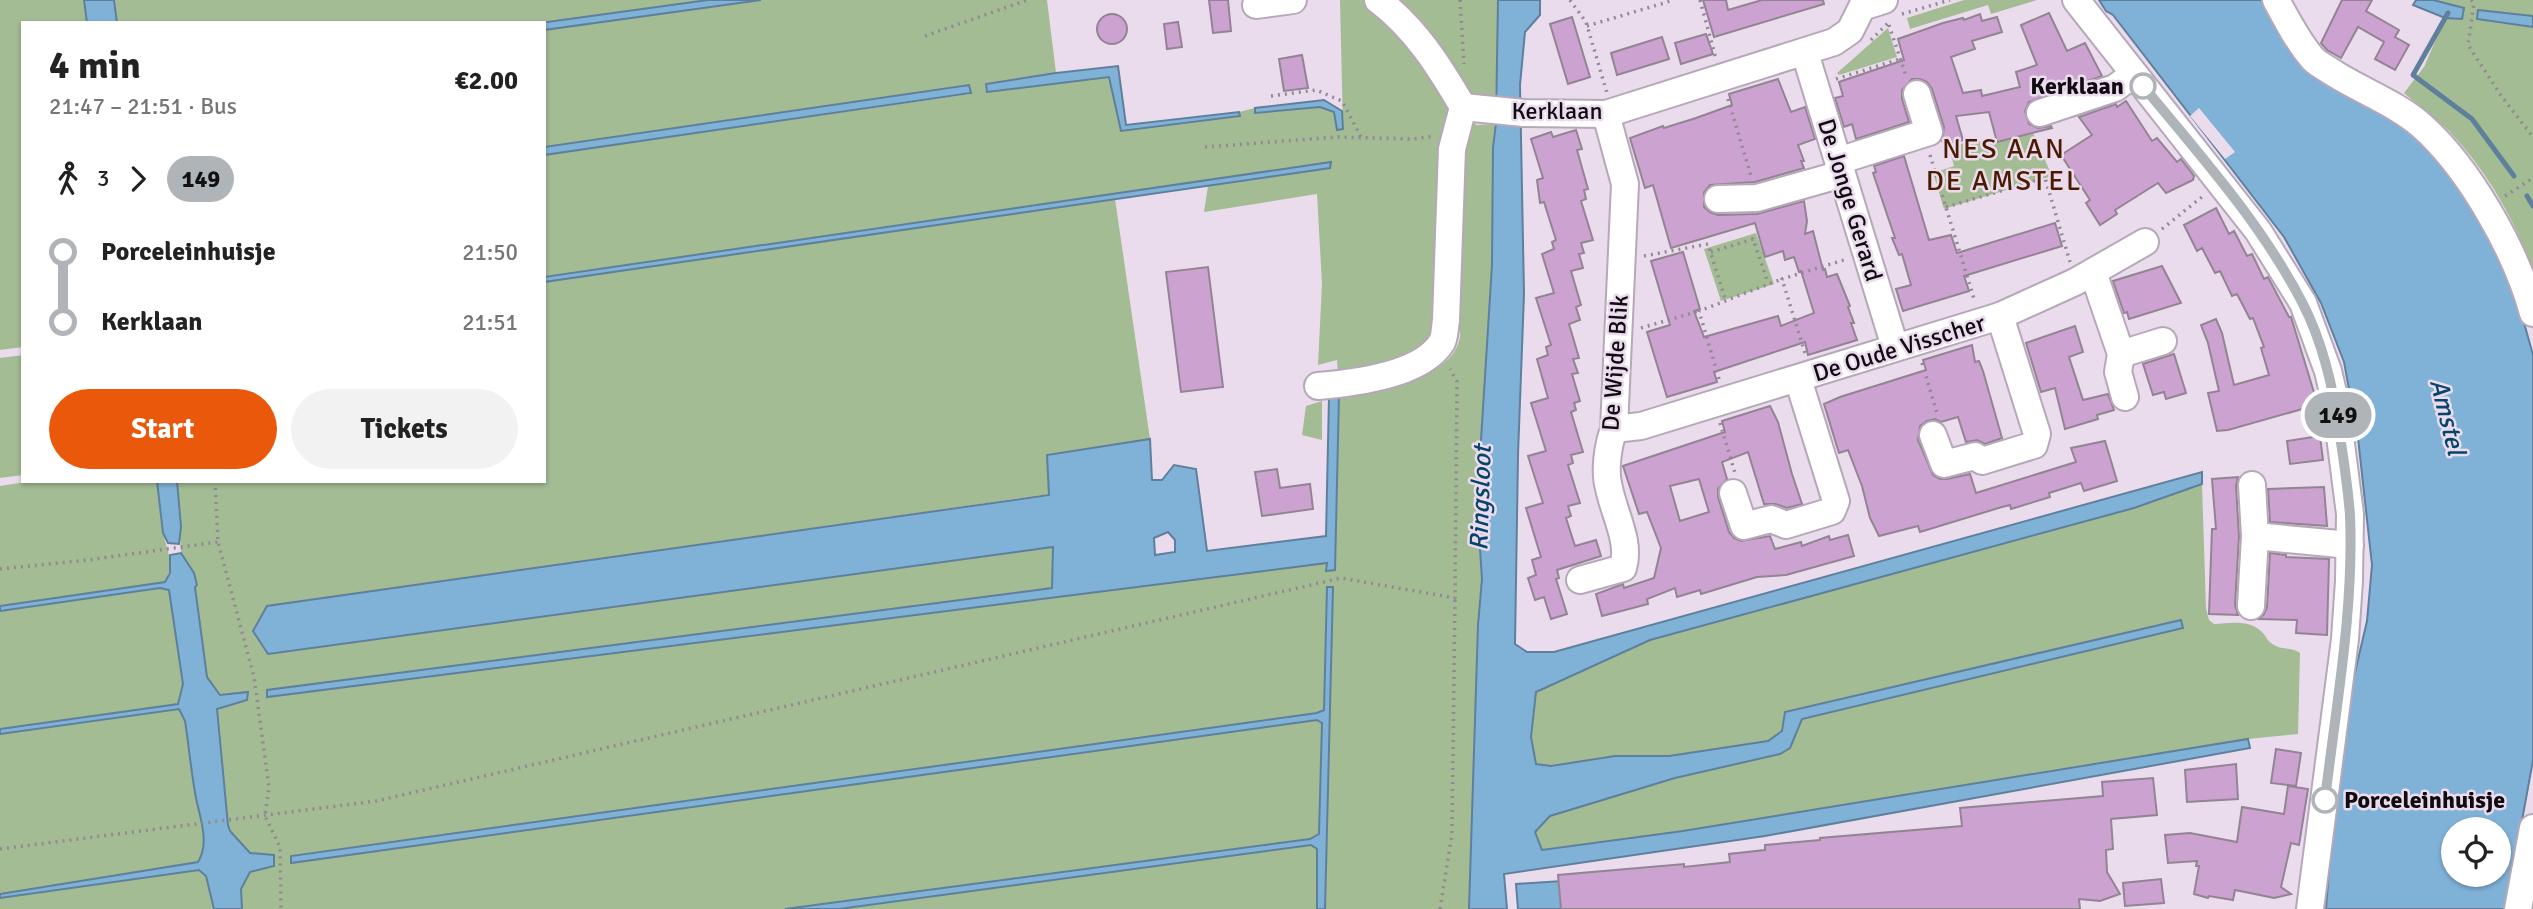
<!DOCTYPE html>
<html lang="en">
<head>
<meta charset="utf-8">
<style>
  body { margin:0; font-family:Signika,sans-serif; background:#f2f2f2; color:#222; height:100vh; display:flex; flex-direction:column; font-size:26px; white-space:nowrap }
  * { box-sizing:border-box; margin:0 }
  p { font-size:23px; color:#767676 }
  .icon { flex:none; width:38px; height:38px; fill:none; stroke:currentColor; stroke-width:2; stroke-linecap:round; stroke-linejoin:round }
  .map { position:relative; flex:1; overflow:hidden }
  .side { position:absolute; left:21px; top:21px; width:525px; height:462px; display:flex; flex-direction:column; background:#fff; border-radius:0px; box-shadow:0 2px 5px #0004 }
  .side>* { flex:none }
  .badge { padding:0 14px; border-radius:23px; font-size:24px; line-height:46px }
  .tools { position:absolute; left:2441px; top:817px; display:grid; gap:14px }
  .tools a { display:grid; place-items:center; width:70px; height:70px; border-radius:50%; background:#fff; box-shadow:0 2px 5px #0004; font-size:35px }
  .map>.badge { position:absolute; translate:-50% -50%; box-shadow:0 0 0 4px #fff }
  .legs { display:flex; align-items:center; gap:10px; height:77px; padding:0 28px; font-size:23px }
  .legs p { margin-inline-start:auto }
  .headline { display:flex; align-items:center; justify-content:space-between; height:119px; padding:0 28px }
  h1 { font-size:38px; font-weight:700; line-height:52px }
  .cta { display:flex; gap:14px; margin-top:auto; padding:14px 28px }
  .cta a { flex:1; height:80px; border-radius:42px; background:#ea580c; color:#fff; font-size:28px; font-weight:700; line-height:80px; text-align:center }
  .cta a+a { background:#f2f2f2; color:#222 }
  ul { padding:0 28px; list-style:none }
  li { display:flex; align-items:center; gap:24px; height:70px; font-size:26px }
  li i { display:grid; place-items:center; width:10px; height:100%; margin:0 9px; background:currentColor }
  li i::after { content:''; width:18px; height:18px; margin:-9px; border:5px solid; border-radius:50%; background:#fff }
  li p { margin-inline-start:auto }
  li:first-child i { background:linear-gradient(#0000 50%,currentColor 0) }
  li:last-child i { background:linear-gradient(currentColor 50%,#0000 0) }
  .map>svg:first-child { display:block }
  .green { fill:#a3bc93 }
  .water { fill:#80b2d8; stroke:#5e809c; stroke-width:2; fill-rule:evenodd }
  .pier { fill:#ebdced }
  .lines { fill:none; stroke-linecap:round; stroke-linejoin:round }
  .stream { stroke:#5e809c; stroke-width:5 }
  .building { fill:#cca3d0; stroke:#928493; stroke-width:2; fill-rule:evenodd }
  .minor-casing { stroke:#b6a8b8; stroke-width:30 }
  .path { stroke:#938895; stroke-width:3.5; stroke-dasharray:2 5; stroke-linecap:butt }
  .minor { stroke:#fff; stroke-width:26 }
  .line-1-casing { stroke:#fff; stroke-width:16 }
  .line-1 { stroke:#afb4b9; stroke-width:10 }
  .stop-1-dot { fill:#fff; stroke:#afb4b9; stroke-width:3.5 }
  .labels { text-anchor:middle; stroke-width:5; stroke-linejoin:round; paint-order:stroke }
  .stop-label { font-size:24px; font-weight:bold; fill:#100b11; stroke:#ebdced; text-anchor:end }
  .street-label { font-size:24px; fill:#100b11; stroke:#ebdced }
  .water-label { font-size:26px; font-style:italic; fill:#064469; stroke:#ebdced }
  .quarter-label { font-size:28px; letter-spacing:2px; fill:#4a1b00; stroke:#ebdced }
</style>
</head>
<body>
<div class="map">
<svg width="2533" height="909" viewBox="0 0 2533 909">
  <rect width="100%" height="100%" fill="#ebdced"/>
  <g class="green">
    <polygon points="0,0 84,0 87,23 23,23 23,347 0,350"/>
    <polygon points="114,0 708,0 540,23 117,23"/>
    <polygon points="761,0 1047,0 1056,73 987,84 987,92 1109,77 1121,131 1240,115 1239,112 1255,108 1256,113 1320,107 1334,112 1337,130 1343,129 1340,0 1498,0 1497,104 1475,98 1472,93 1460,87 1444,122 1439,146 1438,328 1408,362 1338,376 1337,360 1318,365 1322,284 1317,194 1204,212 1208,186 1330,168 1330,162 544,277 544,155 970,94 969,85 544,147 544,30"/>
    <polygon points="1964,0 2037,0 1991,14 1988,5 1910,29 1907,18"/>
    <path d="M2433 0H2533V16L2479 10 2477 19 2533 27V269C2514 219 2487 171 2450 132 2436 118 2419 106 2404 93L2424 67 2445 18 2462 19 2463 8Z"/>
    <polygon points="1888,28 1897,57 1839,75 1837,73"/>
    <path d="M1500 118 1496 123 1493 148 1492 265 1477 504 1482 579 1478 625 1469 909H1325L1332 587 1327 588 1324 710 1317 713 292 856 291 862 1317 720 1322 723 1319 834 1310 839 785 909H242L241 889 250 871 274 866 273 855 250 853 230 831 228 824 217 708 247 700V692L220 695 207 677 194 573 181 553 177 481H544V282L1115 199 1150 439 1047 455 1050 494 268 606V654L1053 546 1052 588 267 690 1327 563 1335 570 1339 395C1374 388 1452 382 1460 337 1461 333 1459 326 1458 321V143L1473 120 1476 125 1492 124Z"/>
    <polygon points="2033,133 2052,176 1944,209 1933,173 1954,166 1949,148 1970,141 1997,142"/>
    <polygon points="1756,233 1774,284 1721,301 1704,249"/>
    <polygon points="23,355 23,475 0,478 0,358"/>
    <polygon points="1322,401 1322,440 1302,435 1306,406"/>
    <path d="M32 481H157C160 498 159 516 163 533 167 550 175 564 165 582L0 606V486Z"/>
    <path d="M2202 484 2206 608 2209 620 2214 624C2231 623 2250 619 2263 633 2267 638 2268 642 2274 645 2283 650 2291 647 2300 653L2298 734 2248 739 1683 831 1542 850 1535 832 1550 816 1675 778 1779 754 1615 756 1551 766 1536 764 1531 737 1536 692 1650 640 2134 508Z"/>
    <polygon points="160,588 169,590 183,684 178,704 0,729 0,611"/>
    <path d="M179 709 185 721C189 746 191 772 196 798 200 818 210 842 198 862L0 894V734Z"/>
    <polygon points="1311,845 1317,848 1317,909 839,909"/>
    <polygon points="199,870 206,876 214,909 0,909 0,898"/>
  </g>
  <g class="water">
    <polygon points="84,0 114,0 117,23 87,23"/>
    <polygon points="708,0 761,0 544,30 544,23 540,23"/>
    <polygon points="1498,0 1540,0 1540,15 1525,32 1520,85 1524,294 1518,455 1515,644 1527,652 1554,652 2202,472 2202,484 2134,508 1650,640 1536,692 1531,737 1536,764 1551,766 1615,756 1669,756 1768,741 1782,731 1785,712 2181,620 2183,628 1802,719 1790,748 1780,754 1675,778 1550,816 1535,832 1542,850 1683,831 2248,739 2250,748 1765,836 1504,874 1507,909 1469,909 1478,625 1482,579 1477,504 1492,265 1493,148 1496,123"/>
    <path d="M2099 0H2268L2456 174 2516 294 2533 355V760L2506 909H2326L2334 806 2346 711 2367 621 2372 565 2358 438 2344 362 2321 303 2284 237 2113 15 2106 11ZM2454 830H2499V875H2454Z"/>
    <polygon points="2416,0 2433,0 2464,8 2462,19 2445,18 2413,5"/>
    <polygon points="2478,10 2533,16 2533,27 2477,19"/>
    <polygon points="1118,66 1126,125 1239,112 1240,116 1121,131 1109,77 987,92 986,84 1056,73"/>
    <polygon points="969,85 971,93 544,155 544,147"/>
    <polygon points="1324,100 1342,111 1343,129 1337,130 1334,112 1320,107 1255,113 1255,108"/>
    <polygon points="1331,162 1330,168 544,282 544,277"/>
    <path d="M1339 395 1335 570 1326 571 1327 563 267 697V690L1052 588 1053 547 268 654 253 631 267 606 1049 495 1047 455 1150 439 1152 480H1162L1174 465 1196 469 1207 551 1326 536 1329 397ZM1168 532 1175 540V552L1155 555 1154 538Z"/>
    <polygon points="157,481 177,481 181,527 179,544 168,543 163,533"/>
    <path d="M181 553 194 573 197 585 195 587 207 677 220 695 248 692 247 700 217 709 228 825 230 831 250 853 274 855V866L250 872 241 889 242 909H214L206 876 199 870 0 898V894L198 862C210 843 200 818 196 798 191 772 189 746 185 721L179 709 0 734V729L178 704 183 684 169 590 160 588 0 611V606L165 582 170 573V555Z"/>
    <polygon points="1327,587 1333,587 1325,909 1317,909 1317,849 1311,845 839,909 785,909 1310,839 1319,834 1322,723 1317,720 291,863 291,856 1317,713 1324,710"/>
    <polygon points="1562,881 1565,909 1518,909 1516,884"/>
  </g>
  <polygon class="pier" points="2199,108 2235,152 2225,159 2190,116"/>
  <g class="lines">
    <g class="stream">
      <polyline points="2448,13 2413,75 2472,119 2514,176"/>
      <polyline points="2527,196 2533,206"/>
    </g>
  </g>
  <g class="building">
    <polygon points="1209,0 1228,0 1231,31 1213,33"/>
    <polygon points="1703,0 1726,0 1728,10 1762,0 1823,0 1824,4 1714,37"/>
    <polygon points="2342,0 2372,0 2366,11 2399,30 2395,37 2409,45 2395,70 2375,59 2384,42 2358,27 2341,58 2327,50 2321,43"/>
    <polygon points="2049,13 2067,51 2085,43 2102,76 2029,102 2025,111 2029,124 2038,128 2051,126 2052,128 1997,142 1989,112 1956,116 1963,140 1944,146 1942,140 1944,127 1932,89 1927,82 1920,79 1912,79 1902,90 1902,99 1909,122 1856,139 1852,124 1844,127 1835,98 1843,96 1839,82 1904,60 1898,39 1943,23 1963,18 1964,20 1980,14 1982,21 1997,17 2002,32 1972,41 1975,49 1951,57 1963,93 1981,90 1982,96 2020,87 2016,72 2037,65 2021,25"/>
    <circle cx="1112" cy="29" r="15"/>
    <polygon points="1572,17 1590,77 1568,84 1550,24"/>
    <polygon points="1178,22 1182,47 1167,49 1164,24"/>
    <polygon points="1706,34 1713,54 1681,64 1675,43"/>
    <polygon points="1662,37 1669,59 1617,75 1611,53"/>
    <polygon points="1302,55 1308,88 1284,91 1279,59"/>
    <polygon points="1778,79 1791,112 1805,107 1815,139 1798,145 1804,161 1801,161 1804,168 1755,182 1710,185 1704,192 1704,207 1710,212 1718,215 1757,214 1804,201 1807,221 1805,234 1813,231 1823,270 1825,269 1827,277 1837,274 1850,306 1848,307 1854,323 1851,323 1857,340 1808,355 1805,342 1799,344 1714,372 1717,382 1667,397 1647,332 1670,325 1651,261 1683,252 1700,309 1694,311 1704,337 1778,316 1781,326 1814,313 1801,271 1799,272 1794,257 1785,260 1783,251 1765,257 1755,223 1671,248 1653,185 1645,188 1630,138 1663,126 1664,128 1696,118 1732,105 1729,94"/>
    <polygon points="2126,101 2152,141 2157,138 2177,162 2181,159 2194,176 2193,180 2166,193 2158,183 2115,210 2117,214 2100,225 2086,203 2090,200 2061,155 2092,135 2079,117 2116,104 2117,107"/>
    <polygon points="1576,130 1582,149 1577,150 1588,189 1584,190 1586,199 1581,201 1593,240 1581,243 1584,253 1579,254 1583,268 1571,271 1581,305 1576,307 1580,320 1569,324 1579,358 1573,359 1578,373 1572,374 1580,401 1574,403 1576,410 1571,412 1583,452 1571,455 1573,463 1568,465 1580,503 1568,506 1571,516 1566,518 1575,546 1596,540 1601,556 1557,570 1559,578 1556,579 1567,614 1551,619 1544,597 1535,600 1528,578 1536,575 1532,560 1541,557 1526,508 1543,503 1528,456 1546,451 1531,403 1548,398 1537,359 1548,355 1546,347 1551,345 1536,298 1554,293 1542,254 1554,249 1552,242 1556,240 1544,202 1540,203 1537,180 1543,178 1531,139 1551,132 1553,137"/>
    <polygon points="1904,156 1929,240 1951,235 1957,253 2055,223 2062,246 1964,276 1969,291 1903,311 1896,289 1911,285 1902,254 1899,255 1892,238 1895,238 1873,173 1876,172 1874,166"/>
    <polygon points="2216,208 2229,234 2234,231 2247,256 2252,254 2264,279 2268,277 2289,317 2291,317 2316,399 2305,402 2306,408 2228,430 2217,431 2208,393 2219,391 2208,343 2201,325 2216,319 2222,333 2234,385 2269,375 2261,348 2264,347 2253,318 2250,319 2237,294 2232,296 2220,271 2215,273 2202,248 2197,251 2184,225"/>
    <polygon points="2162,266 2181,303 2129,319 2127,312 2124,313 2113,281"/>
    <polygon points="1208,267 1223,387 1181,392 1166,272"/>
    <polygon points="2075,326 2083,352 2069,357 2083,400 2108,394 2114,410 2097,415 2098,419 2065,429 2055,388 2041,392 2026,343"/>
    <polygon points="1972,345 1975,362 1979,361 1983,371 2002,438 1985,444 1977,440 1966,442 1958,417 1941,422 1935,419 1927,421 1920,426 1918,440 1933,475 1940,479 1947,479 1970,474 1976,493 2076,462 2071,448 2105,441 2117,481 2084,491 2081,483 2049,493 2050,497 2011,509 2010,505 2002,507 1920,532 1918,526 1879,536 1870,518 1862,486 1848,450 1839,453 1824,404 1840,397 1926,370 1923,360"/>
    <polygon points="2174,354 2186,393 2166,399 2164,392 2153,395 2143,364"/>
    <path d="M1770 406 1778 422 1792 474 1802 504 1787 508 1776 504H1764L1748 452 1722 462 1727 479 1718 489V497L1729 532 1734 538 1741 541 1770 536 1775 549 1801 542 1802 546 1829 536 1830 540 1848 535 1854 556 1786 575 1757 577 1701 594 1700 590 1677 597 1675 588 1647 599 1648 604 1602 616 1596 594 1623 584 1624 588 1654 578 1661 548 1647 512 1639 514 1623 466 1725 432 1722 421ZM1699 479 1709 512 1680 521 1670 486Z"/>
    <polygon points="2320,436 2323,460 2290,464 2287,441"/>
    <polygon points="1277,469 1280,488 1310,484 1313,509 1262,516 1255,472"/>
    <polygon points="2238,477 2236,486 2239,536 2235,605 2238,615 2209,614 2212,529 2216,529 2212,479"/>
    <polygon points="2324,487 2327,526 2270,522 2268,489"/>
    <polygon points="2270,553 2286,555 2286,557 2329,559 2327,635 2296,633 2297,620 2259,619 2264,614 2267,607"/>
    <polygon points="2276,749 2301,753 2296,786 2271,783"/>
    <polygon points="2236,764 2238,799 2187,802 2185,770"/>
    <polygon points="2153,778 2157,815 2111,819 2113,849 2106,850 2107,872 2120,894 2100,901 2079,899 2080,909 1561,909 1558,875 1684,864 1684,867 1730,862 1729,854 1765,850 1765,845 1820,840 1820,838 1962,826 1960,808 2103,796 2102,782"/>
    <polygon points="2288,786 2308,789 2299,845 2291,843 2281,887 2291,894 2274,898 2235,890 2233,900 2209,896 2208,898 2194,894 2199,866 2196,866 2197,861 2168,863 2165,835 2190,833 2237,842 2242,807 2284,814"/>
    <polygon points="2161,879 2164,903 2125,906 2123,883"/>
  </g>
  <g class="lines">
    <defs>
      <g id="minor">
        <path d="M1378 0C1416 29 1439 66 1463 107"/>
        <polyline points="2076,0 2258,231 2303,303 2328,371 2336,405 2350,514 2349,581 2345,639 2310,909"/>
        <path d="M2276 0C2287 20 2298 42 2313 59 2319 65 2328 69 2335 74 2364 92 2397 104 2422 126 2470 169 2516 251 2533 313"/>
        <polyline points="1256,5 1293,0"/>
        <polyline points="1805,53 1895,347"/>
        <polyline points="2040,113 2115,88 2134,74"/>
        <polyline points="1838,161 1929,132 1917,94"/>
        <polyline points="1718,199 1757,198 1842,174"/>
        <polyline points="2093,272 2121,354 2118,372 2125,397"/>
        <polyline points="2121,354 2163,341"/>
        <path d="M1318 386C1354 383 1422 375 1442 342 1445 336 1445 326 1446 320L1452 149 1463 107 1524 113 1606 114 1834 42 1850 31 1862 7 1884 0"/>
        <polyline points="1614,429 1641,426 2000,316 2075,282 2145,242"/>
        <polyline points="1933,435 1944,464 1975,456 1982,461 2034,445 2037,434 2000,316"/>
        <polyline points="1733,493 1744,526 1771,519 1786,525 1832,511 1836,501 1798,379"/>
        <polyline points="2255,536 2350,545"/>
        <path d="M1580 580 1623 568C1631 542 1614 514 1609 488 1604 471 1608 445 1614 429L1625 184 1606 114"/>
        <polyline points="2251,606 2255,536 2252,485"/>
        <polyline points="2518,909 2533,828"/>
      </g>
    </defs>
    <use href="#minor" class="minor-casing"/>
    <g class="path">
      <polyline points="1460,0 1464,64"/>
      <polyline points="1570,0 1586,22 1607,93"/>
      <polyline points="1700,0 1716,59"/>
      <polyline points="2471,0 2474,3 2468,45 2502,97 2533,137"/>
      <polyline points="1902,14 1950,0"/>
      <polyline points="1889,25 1906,76"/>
      <polyline points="1587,26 1674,0"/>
      <polyline points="925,36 1027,0"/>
      <polyline points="1871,40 1890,21"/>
      <polyline points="1836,79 1900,59"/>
      <polyline points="1271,96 1316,90 1342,101 1361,137"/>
      <polyline points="1728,99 1751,176"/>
      <polyline points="1205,147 1337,137 1412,139 1434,136"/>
      <polyline points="1930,155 1975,302"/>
      <polyline points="2505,196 2533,178"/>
      <polyline points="1946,207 2045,178 2070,262"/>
      <polyline points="2162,229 2203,196"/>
      <polyline points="1711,252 1753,239 1768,283"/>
      <polyline points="1644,256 1708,244 1726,302"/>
      <polyline points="1641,328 1699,311"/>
      <polyline points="1805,353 1782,279 1844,260"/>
      <polyline points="1922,363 1937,413"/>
      <polyline points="1719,379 1699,311 1782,279"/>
      <polyline points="1720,423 1735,473"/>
      <polyline points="215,481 218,542 254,677 269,787 265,816 280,847 281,909"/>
      <polyline points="0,569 88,560 218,542"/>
      <polyline points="0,849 376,801 1341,578 1455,598 1457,382 1450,369"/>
      <polyline points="1440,909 1452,834 1455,598"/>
    </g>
    <use href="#minor" class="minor"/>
  </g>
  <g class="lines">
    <defs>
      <path id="line-1" d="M2143 86C2200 155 2262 224 2303 304 2324 345 2334 391 2340 436 2344 462 2348 488 2350 515 2354 610 2336 705 2325 800"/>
    </defs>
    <use href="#line-1" class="line-1-casing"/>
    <use href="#line-1" class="line-1"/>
  </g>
  <g class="stop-1-dot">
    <circle cx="2143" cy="86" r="12"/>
    <circle cx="2325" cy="800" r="12"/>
  </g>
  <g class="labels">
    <g class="stop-label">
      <text x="2124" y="94">Kerklaan</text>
      <text x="2344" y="808" text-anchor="start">Porceleinhuisje</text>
    </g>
    <g class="street-label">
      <text x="1557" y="119">Kerklaan</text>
      <text transform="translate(1850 200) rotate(73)" y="8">De Jonge Gerard</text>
      <text transform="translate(1899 348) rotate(-17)" y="8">De Oude Visscher</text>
      <text transform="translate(1615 363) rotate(-86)" y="8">De Wijde Blik</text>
    </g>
    <g class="water-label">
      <text transform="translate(2448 417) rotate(76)" y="9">Amstel</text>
      <text transform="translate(1480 498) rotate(-88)" y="9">Ringsloot</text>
    </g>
    <g class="quarter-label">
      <text x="2004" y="158">NES AAN<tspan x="2004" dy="32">DE AMSTEL</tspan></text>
    </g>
  </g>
</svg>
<div class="tools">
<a><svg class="icon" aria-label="locate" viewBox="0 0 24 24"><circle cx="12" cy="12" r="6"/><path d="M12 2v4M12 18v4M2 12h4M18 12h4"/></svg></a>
</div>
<b class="badge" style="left:2338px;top:415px;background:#afb4b9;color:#111">149</b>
<section class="side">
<div class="headline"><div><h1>4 min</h1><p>21:47 – 21:51 · Bus</p></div><b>€2.00</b></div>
<div class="legs"><svg class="icon" aria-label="walk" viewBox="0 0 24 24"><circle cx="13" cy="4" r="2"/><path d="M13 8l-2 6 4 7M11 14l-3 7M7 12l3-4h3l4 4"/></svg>3<svg class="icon" aria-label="forward" viewBox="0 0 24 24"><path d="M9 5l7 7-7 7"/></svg><b class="badge" style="background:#afb4b9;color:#111">149</b></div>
<ul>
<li><i style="color:#afb4b9"></i><b>Porceleinhuisje</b><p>21:50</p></li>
<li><i style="color:#afb4b9"></i><b>Kerklaan</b><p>21:51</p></li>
</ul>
<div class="cta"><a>Start</a><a>Tickets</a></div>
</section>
</div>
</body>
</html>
